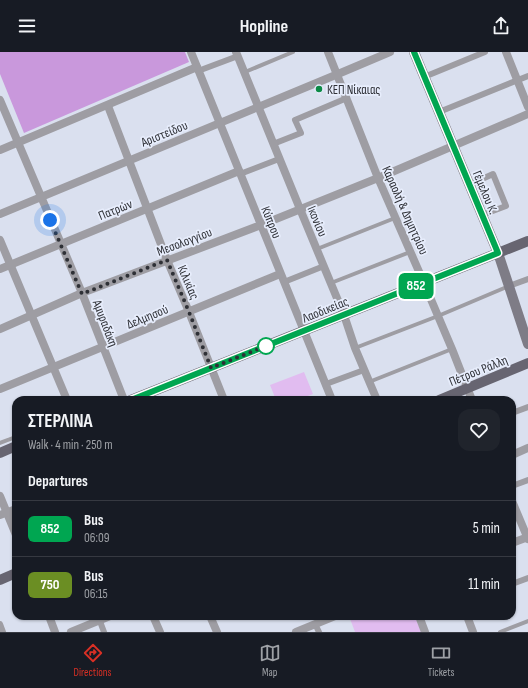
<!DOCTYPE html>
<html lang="en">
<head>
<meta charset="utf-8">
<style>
  body { margin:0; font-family:"Sofia Sans Condensed",sans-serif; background:#20242c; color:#f1f3f6; height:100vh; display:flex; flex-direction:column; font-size:15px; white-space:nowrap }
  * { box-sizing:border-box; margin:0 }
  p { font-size:13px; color:#9ea1a6 }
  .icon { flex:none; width:22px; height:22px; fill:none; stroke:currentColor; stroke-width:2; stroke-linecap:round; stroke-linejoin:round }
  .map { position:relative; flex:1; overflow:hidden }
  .drawer { position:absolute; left:12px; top:344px; width:504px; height:224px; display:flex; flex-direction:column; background:#171b24; border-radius:12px; box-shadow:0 1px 3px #0004 }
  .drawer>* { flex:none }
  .badge { padding:0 8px; border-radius:6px; font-size:14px; line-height:26px }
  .you { position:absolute; width:20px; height:20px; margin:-10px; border:3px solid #fff; border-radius:50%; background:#1a73e8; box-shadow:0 0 0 6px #1a73e833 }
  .map>.badge { position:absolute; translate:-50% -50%; box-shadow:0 0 0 2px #fff }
  h2 { padding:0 16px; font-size:15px; line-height:36px }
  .round { display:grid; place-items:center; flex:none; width:42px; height:42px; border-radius:12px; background:#20242c }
  .head { display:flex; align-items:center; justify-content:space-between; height:68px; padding:0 16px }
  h1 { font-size:19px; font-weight:700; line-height:30px }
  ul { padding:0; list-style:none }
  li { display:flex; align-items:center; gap:12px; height:56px; padding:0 16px; border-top:1px solid #363941 }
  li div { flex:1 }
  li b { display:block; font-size:15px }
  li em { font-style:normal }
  li .badge { min-width:44px; font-weight:700; text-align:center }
  header { display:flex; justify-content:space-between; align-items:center; height:52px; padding:0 16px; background:#171b24; font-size:18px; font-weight:700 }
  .tab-bar { display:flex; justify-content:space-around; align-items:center; height:56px; border-top:1px solid #363941; background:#171b24; font-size:11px; color:#9ea1a6 }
  .tab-bar a { display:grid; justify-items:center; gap:2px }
  .tab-bar .on { color:#d93025 }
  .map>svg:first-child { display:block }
  .green { fill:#e1bcf0 }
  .forest { fill:#c998dc }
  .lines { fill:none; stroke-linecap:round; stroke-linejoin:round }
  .service { stroke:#9e9da3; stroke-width:4 }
  .pedestrian { stroke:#9e9da3; stroke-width:6 }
  .minor { stroke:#9e9da3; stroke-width:8 }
  .secondary { stroke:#7e7c86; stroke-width:10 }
  .primary { stroke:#676571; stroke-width:10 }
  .line-casing { stroke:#fff; stroke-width:9 }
  .line { stroke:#00a651; stroke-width:6 }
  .walk { stroke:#2e3036; stroke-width:4; stroke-dasharray:0 7.2 }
  .poi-dot { fill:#0c8a46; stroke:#e7edfc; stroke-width:1.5 }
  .stop-dot { fill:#fff; stroke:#00a651; stroke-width:2 }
  .labels { text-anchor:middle; stroke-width:3.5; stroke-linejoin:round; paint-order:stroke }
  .poi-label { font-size:13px; fill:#2e3036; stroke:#e7edfc; text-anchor:start }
  .street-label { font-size:13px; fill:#2e3036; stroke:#e7edfc }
</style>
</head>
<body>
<header><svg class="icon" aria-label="menu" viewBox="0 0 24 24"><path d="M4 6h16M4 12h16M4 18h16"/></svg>Hopline<svg class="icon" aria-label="share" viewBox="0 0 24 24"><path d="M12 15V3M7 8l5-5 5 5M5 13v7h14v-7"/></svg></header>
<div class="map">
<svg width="528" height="580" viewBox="0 0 528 580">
  <rect width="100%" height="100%" fill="#dae0ef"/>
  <g class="green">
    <polygon points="304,320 313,342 297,348 276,348 270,333"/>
    <polygon points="349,564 415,564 421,580 355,580"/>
  </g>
  <polygon class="forest" points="0,0 185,0 189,10 24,81 0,22"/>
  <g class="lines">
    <g class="service">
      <polyline points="245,20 293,0"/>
      <polyline points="317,197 395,166"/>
      <polyline points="331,231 410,200"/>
      <polyline points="355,296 438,264 509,234"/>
      <polyline points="369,330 452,297"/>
      <polyline points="0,391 13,386 16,387"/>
      <polyline points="500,580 528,569"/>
    </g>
    <g class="pedestrian">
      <polyline points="198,19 238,4"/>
      <polyline points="424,25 485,0"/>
      <polyline points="439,60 528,24"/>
      <polyline points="273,92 301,81 295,68 347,46"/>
      <polyline points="240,122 279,107"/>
      <polyline points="469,133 493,122 506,154 482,163"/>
      <polyline points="284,230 324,214"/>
      <polyline points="509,234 528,227"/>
      <polyline points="326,332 364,318"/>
      <polyline points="512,361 528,355"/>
      <polyline points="512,434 528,428"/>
      <polyline points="512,532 528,526"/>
      <polyline points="98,564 104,580"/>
      <polyline points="0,572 3,580"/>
      <polyline points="315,572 319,580"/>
    </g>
    <g class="minor">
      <polyline points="191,0 332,348"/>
      <polyline points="236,0 300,157 344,263 355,296 377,348"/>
      <polyline points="328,0 378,126 424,231 452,297 472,348"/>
      <polyline points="506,0 528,55"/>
      <polyline points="0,48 82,241 124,348"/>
      <polyline points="108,54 167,208 189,260 224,348"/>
      <polyline points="0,98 197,15"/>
      <polyline points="0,162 338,22 390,0"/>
      <polyline points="0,188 67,348"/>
      <polyline points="0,217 239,119"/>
      <polyline points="0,277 82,241 261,173 378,126 528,62"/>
      <polyline points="0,337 280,222"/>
      <polyline points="512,403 528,396"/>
      <polyline points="0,444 16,483"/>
      <polyline points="512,449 528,487"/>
      <polyline points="0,463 16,457"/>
      <polyline points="512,491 528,485"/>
      <polyline points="49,564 55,580"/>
      <polyline points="153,564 160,580"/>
      <polyline points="210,564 217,580"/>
      <polyline points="419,564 425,580"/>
      <polyline points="467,564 473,580"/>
      <polyline points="71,580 110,564"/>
      <polyline points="296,580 335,564"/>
    </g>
    <polyline class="secondary" points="414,0 498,201 528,292"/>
    <g class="primary">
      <polyline points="131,348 528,189"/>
      <polyline points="439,348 528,311"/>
      <polyline points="0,401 16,394"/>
      <polyline points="0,528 16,521"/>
    </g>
  </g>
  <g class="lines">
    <defs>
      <polyline id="line" points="131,348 498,201 414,0"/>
    </defs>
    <use href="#line" class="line-casing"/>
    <use href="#line" class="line"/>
    <polyline class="walk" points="50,168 82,242 167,208 189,260 211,316 266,294"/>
  </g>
  <circle class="poi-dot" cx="319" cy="37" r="4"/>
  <circle class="stop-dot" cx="266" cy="294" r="8"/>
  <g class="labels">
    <g class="poi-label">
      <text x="327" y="42">ΚΕΠ Νίκαιας</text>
    </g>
    <g class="street-label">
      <text transform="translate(164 81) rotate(-22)" y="5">Αριστείδου</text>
      <text transform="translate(486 140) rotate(67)" y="5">Γέμελου Κ.</text>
      <text transform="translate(115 157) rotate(-22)" y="5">Πατρών</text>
      <text transform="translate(406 158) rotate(66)" y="5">Καραολή &amp; Δημητρίου</text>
      <text transform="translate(318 169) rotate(67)" y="5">Ικονίου</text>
      <text transform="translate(272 170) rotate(68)" y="5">Κύπρου</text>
      <text transform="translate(184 189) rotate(-21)" y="5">Μεσολογγίου</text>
      <text transform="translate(189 230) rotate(67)" y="5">Κιλικίας</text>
      <text transform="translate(325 257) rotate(-22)" y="5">Λαοδικείας</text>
      <text transform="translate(147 264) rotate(-22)" y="5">Δελμησού</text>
      <text transform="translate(106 271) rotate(69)" y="5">Αμυραδάκη</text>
      <text transform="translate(478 318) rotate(-22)" y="5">Πέτρου Ράλλη</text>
    </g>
  </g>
</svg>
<div class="you" style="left:50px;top:168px"></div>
<b class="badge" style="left:416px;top:234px;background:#00a651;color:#fff">852</b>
<section class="drawer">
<div class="head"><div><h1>ΣΤΕΡΛΙΝΑ</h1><p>Walk · 4 min · 250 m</p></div><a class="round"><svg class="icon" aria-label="heart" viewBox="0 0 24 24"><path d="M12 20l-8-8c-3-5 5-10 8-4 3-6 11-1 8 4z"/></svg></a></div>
<h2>Departures</h2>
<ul>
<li><span class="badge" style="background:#00a651;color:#fff">852</span><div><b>Bus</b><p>06:09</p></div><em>5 min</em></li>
<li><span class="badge" style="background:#6b8e23;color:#fff">750</span><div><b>Bus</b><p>06:15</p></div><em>11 min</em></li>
</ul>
</section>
</div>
<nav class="tab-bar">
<a class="on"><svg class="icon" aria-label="directions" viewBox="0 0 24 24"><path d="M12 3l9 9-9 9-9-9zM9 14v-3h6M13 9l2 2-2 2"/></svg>Directions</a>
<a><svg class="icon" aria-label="map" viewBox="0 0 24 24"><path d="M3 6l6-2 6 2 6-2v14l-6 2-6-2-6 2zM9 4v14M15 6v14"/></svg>Map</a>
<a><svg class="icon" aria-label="tickets" viewBox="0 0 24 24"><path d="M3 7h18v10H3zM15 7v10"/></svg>Tickets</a>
</nav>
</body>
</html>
